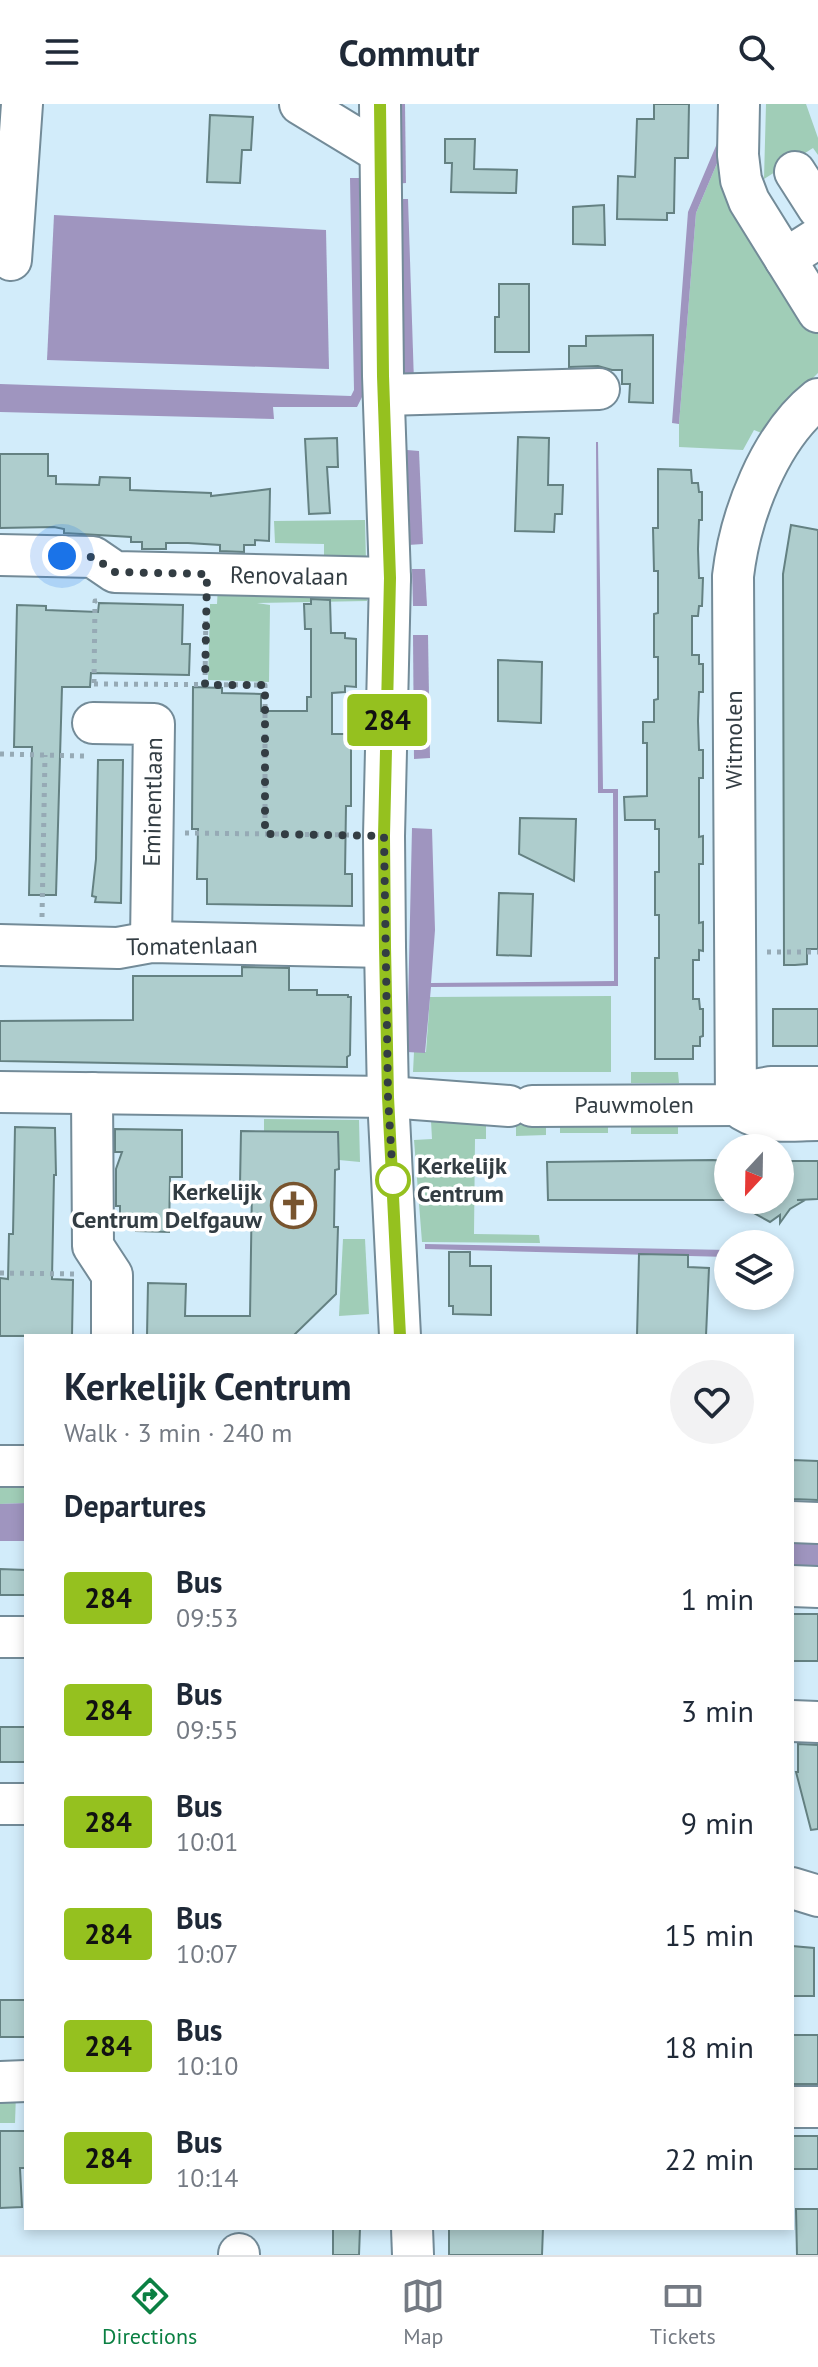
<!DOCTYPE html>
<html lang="en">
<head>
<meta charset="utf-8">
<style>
  body { margin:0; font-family:"PT Sans",sans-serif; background:#f2f2f3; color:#1f2937; height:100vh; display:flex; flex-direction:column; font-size:30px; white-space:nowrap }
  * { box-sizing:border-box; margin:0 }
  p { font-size:26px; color:#747a83 }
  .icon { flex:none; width:44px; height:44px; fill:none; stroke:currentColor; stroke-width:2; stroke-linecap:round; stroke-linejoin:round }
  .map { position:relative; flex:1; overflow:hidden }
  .panel { position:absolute; left:24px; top:1230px; width:770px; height:896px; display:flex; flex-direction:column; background:#fff; border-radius:0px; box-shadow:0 4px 12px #0003 }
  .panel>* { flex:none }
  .badge { padding:0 16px; border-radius:6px; font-size:28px; line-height:52px }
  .needle { width:52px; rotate:202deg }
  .controls { position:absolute; left:714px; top:1030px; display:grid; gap:16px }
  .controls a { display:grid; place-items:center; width:80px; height:80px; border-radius:50%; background:#fff; box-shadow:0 4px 12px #0003; font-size:40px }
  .you { position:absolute; width:40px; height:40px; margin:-20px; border:6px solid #fff; border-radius:50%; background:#1a73e8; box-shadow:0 0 0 12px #1a73e833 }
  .map>.badge { position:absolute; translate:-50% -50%; box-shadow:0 0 0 4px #fff }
  h2 { padding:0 40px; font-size:30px; line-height:72px }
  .round { display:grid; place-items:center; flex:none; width:84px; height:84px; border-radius:42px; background:#f2f2f3 }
  .headline { display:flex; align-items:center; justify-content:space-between; height:136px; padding:0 40px }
  h1 { font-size:38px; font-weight:600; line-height:60px }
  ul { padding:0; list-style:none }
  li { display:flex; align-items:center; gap:24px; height:112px; padding:0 40px }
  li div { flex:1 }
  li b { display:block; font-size:30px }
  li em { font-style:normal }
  li .badge { min-width:88px; font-weight:700; text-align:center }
  header { display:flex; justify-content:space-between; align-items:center; height:104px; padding:0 40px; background:#fff; font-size:36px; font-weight:600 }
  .tabs { display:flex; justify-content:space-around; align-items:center; height:112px; border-top:2px solid #e0e1e3; background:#fff; font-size:22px; color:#747a83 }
  .tabs a { display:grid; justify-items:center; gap:4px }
  .tabs .current { color:#0b8043 }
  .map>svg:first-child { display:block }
  .green { fill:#a0cdb7 }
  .water { fill:#9f95bf }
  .building { fill:#aecdcd; stroke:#648182; stroke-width:2 }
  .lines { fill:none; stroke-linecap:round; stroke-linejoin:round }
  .minor-casing { stroke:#738b98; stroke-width:44 }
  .path { stroke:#96aab5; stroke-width:5; stroke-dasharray:4 6; stroke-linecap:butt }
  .minor { stroke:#fff; stroke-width:40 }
  .line-casing { stroke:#fff; stroke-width:18 }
  .line { stroke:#95c11f; stroke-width:12 }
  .walk { stroke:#333d43; stroke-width:8; stroke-dasharray:0 14.4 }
  .stop-dot { fill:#fff; stroke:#95c11f; stroke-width:4 }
  .labels { text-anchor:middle; stroke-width:7; stroke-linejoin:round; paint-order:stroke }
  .street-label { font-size:24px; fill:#333d43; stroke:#fff }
  .stop-label { font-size:24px; font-weight:bold; fill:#333d43; stroke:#fff; text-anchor:start }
  .poi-label { font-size:24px; font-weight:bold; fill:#333d43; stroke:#fff; text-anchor:end }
</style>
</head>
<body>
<header><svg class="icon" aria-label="menu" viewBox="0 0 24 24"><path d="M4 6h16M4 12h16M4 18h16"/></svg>Commutr<svg class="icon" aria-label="search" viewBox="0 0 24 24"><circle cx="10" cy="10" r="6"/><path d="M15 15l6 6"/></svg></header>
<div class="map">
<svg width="818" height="2151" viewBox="0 0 818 2151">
  <rect width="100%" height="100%" fill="#d2ecfa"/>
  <g class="green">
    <polygon points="766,0 806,0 818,34 818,51 813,44 764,75"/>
    <polygon points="726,38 818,222 818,269 795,292 764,330 754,326 743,346 679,343 679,320 696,109"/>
    <polygon points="365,416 366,458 324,459 324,440 275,439 274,417"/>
    <polygon points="218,481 366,487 367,497 257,499 270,501 269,578 208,576 210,500 217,500"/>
    <polygon points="611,892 611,968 413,968 414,948 426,948 430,893"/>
    <polygon points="631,968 678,968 679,979 631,979"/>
    <polygon points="546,1009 546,1031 516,1032 516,1010"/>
    <polygon points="264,1015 359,1016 360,1058 339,1056 338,1028 264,1027"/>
    <polygon points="431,1017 486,1018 486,1035 475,1035 474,1130 539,1131 540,1139 422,1138 414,1036 432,1035"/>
    <polygon points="608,1017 608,1029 560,1029 560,1018"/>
    <rect x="631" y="1019" width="47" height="11"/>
    <polygon points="343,1135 365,1135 369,1210 339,1212"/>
    <polygon points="0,1369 26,1370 26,1399 0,1400"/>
    <polygon points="0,1989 16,1990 15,2019 0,2019"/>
  </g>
  <g class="water">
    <polygon points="392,0 405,0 406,79 394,80"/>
    <polygon points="721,30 726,38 696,109 679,320 672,319 688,108"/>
    <polygon points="350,74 359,74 362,293 357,303 273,303 274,315 0,308 0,280 351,292 354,286"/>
    <polygon points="397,95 408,95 414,278 403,278"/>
    <polygon points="54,111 326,126 329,265 47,256"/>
    <polygon points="596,338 598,338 603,685 618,685 618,882 431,883 425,949 407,948 412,724 432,725 435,826 431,879 614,877 613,689 598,689"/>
    <polygon points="407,346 419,347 423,440 408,441"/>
    <polygon points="425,465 427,502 413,502 412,465"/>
    <polygon points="413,531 428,531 430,654 414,655"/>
    <polygon points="425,1140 728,1146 728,1153 425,1145"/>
    <polygon points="26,1399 26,1437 0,1437 0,1400"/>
    <polygon points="792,1433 818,1433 818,1467 792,1466"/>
  </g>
  <g class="building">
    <polygon points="654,0 689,0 688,54 675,54 674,109 667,109 667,116 617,115 618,72 635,73 637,15 654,15"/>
    <polygon points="210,11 253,13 251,46 242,46 240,79 207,78"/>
    <polygon points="445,35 475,35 474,65 517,66 516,89 451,88 452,59 445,59"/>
    <polygon points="604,101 605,141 573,140 573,103"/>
    <polygon points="499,180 529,180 529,248 495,248 495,213 499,213"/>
    <polygon points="653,231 653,299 629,298 630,280 622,280 622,266 612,266 598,262 569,263 569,242 586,242 586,232"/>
    <polygon points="518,333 549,334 548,381 563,381 562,410 555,410 554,428 515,427"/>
    <polygon points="337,334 338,363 327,363 330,409 309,410 305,335"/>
    <polygon points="0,350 48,350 48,372 56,372 56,380 99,381 100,373 130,374 130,386 211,389 211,392 270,385 269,437 255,436 255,441 244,441 244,448 220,447 220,441 188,439 166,439 166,445 142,445 142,438 131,438 131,433 64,429 64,425 54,423 0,424"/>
    <polygon points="658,365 691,366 692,379 698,379 699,388 702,388 702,416 699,416 698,445 699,474 703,474 702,502 699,502 698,512 692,512 692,551 699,551 699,560 703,560 703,588 699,588 698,617 699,646 703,646 703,674 699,674 699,733 703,732 703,760 699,760 699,819 703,818 703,847 699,846 699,856 693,856 693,895 699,895 700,905 703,905 703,932 700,933 700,942 693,942 693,955 655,955 655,854 659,854 659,811 655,811 655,768 659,768 659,725 655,725 655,716 625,716 624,693 647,692 647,639 643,639 643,618 654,618 654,596 658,595 658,553 654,553 654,510 658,509 658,467 654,467 653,424 658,424"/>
    <polygon points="791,421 818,426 818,845 807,845 807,860 795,861 784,861 783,470"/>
    <polygon points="311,495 330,496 331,529 345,529 345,534 356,535 356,583 345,582 345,588 332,589 332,630 351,630 351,702 346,702 345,770 352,770 352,802 207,800 207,775 197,775 198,725 192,725 193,583 222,584 222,589 261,590 261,607 307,607 307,593 311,593 311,525 305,525 304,500 311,500"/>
    <polygon points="99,499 183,501 182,540 190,540 189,571 91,569 90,583 62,583 56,791 29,791 32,643 14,643 17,501 46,502 46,506 98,508"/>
    <polygon points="498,556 542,558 541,619 498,617"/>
    <polygon points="98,656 123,656 121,799 95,798 96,793 92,792 96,755"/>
    <polygon points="520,714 576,715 574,777 519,750"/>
    <polygon points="499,789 533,790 531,852 497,851"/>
    <polygon points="242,863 289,864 289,886 317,886 317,891 348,891 348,893 351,893 350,951 347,953 347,963 0,957 0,917 133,916 133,872 242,872"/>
    <rect x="773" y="905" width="45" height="37"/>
    <polygon points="15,1023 55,1024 56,1071 54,1071 52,1175 73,1176 72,1232 0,1232 0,1174 8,1175 9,1130 13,1130"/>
    <polygon points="115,1025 182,1026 182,1073 170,1073 169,1128 136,1127 136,1117 120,1117 120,1102 116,1102 116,1065 122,1048 115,1048"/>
    <polygon points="241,1027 338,1028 339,1065 335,1066 334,1123 338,1123 336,1190 293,1232 147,1232 148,1179 186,1180 185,1212 250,1212 252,1081 240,1081"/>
    <polygon points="713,1056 728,1057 728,1096 548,1096 547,1058"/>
    <polygon points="780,1057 818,1057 818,1095 797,1096 805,1096 790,1105 780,1119 780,1111 770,1118 730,1096 780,1096"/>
    <polygon points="449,1148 470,1148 470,1162 491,1162 491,1211 453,1210 453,1202 449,1202"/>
    <polygon points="639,1150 688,1151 688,1163 709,1164 706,1232 637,1232"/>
    <polygon points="792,1356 818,1357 818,1396 792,1395"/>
    <polygon points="0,1465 26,1466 26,1491 0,1491"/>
    <rect x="792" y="1510" width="26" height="47"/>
    <rect x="0" y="1623" width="26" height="35"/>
    <polygon points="798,1640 818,1641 818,1725 811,1726 796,1668 798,1668"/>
    <polygon points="792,1842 814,1844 814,1892 793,1892 792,1889"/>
    <rect x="0" y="1896" width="26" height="37"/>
    <rect x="792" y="1931" width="26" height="49"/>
    <polygon points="0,2027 26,2027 26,2064 20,2064 22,2103 0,2104"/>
    <rect x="792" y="2032" width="26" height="33"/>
    <polygon points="796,2105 818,2105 818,2151 797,2151"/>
    <polygon points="333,2124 360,2124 359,2151 333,2151"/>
    <polygon points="449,2124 543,2124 542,2151 449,2151"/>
  </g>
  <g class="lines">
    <defs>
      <g id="minor">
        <polyline points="300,0 379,48"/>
        <polyline points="380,0 383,272 390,474 384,732 385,843 388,993 400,1232"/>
        <polyline points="739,0 738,51 741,76 749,97 818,208"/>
        <polyline points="795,68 818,104"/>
        <polyline points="785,155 818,134"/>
        <polyline points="11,156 22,0"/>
        <polyline points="384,291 599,285"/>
        <polyline points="0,451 93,453 115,468 390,474"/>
        <polyline points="93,619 154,620 151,838"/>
        <polyline points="0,841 118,844 151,838 385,843"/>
        <polyline points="0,988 388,993 509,1002"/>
        <polyline points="92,989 93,1142 112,1171 112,1232"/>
        <path d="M736 1001 733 472C740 412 769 334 818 295"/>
        <path d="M736 1001C762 1022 787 1016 818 1016"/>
        <polyline points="532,1002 736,1001 754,986 771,983 818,983"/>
        <polyline points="0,1362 26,1362"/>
        <polyline points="792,1418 818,1419"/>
        <polyline points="792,1482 818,1483"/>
        <polyline points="0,1533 26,1533"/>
        <polyline points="792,1617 818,1618"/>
        <polyline points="0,1700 26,1700"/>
        <polyline points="792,1784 818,1792"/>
        <polyline points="0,1978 26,1977"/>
        <polyline points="792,2003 818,2003"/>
        <polyline points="412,2124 413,2151"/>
        <polyline points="239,2150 239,2151"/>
      </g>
    </defs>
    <use href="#minor" class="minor-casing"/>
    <g class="path">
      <polyline points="94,579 95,497 99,497"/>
      <polyline points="94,580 265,581 265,730"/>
      <polyline points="205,581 206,502"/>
      <polyline points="0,650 84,652"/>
      <polyline points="185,729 355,731"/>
      <polyline points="42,813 45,651"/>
      <polyline points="767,848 818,848"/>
      <polyline points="0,1169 75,1170"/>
    </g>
    <use href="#minor" class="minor"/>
  </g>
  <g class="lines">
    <defs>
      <polyline id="line" points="380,0 383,272 390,474 384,732 385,843 388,993 400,1232"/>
    </defs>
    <use href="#line" class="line-casing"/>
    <use href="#line" class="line"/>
    <polyline class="walk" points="62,452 93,453 115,468 207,470 205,581 265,581 265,730 384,732 388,993 393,1076"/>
  </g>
  <defs>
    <symbol id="church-ring" viewBox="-11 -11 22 22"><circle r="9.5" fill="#fff" stroke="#78542e" stroke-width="1.5"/><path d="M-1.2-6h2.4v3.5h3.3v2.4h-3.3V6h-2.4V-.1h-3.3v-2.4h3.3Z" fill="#78542e"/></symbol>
  </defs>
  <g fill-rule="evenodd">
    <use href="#church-ring" x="268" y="1076" width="51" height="51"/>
  </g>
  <circle class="stop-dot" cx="393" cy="1076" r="16"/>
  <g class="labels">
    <g class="street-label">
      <text transform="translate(289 472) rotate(1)" y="8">Renovalaan</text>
      <text transform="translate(734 636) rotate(-90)" y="8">Witmolen</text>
      <text transform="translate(153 698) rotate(-89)" y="8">Eminentlaan</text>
      <text transform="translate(192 842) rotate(-1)" y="8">Tomatenlaan</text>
      <text x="634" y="1009">Pauwmolen</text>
    </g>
    <g class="stop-label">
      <text x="417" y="1070">Kerkelijk<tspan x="417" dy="28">Centrum</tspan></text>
    </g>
    <g class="poi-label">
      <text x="262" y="1096">Kerkelijk<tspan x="262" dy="28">Centrum Delfgauw</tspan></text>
    </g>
  </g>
</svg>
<div class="controls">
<a><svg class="needle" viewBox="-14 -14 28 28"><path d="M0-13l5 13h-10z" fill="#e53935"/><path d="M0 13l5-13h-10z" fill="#747a83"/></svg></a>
<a><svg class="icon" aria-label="layers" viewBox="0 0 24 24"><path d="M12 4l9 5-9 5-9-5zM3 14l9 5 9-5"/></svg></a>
</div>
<div class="you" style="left:62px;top:452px"></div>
<b class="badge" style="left:387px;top:616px;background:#95c11f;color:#111">284</b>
<section class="panel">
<div class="headline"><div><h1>Kerkelijk Centrum</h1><p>Walk · 3 min · 240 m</p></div><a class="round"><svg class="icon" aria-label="heart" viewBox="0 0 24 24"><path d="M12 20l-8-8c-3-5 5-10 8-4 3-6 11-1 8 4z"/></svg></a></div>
<h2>Departures</h2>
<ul>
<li><span class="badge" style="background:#95c11f;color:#111">284</span><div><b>Bus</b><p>09:53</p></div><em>1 min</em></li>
<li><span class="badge" style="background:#95c11f;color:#111">284</span><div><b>Bus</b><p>09:55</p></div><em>3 min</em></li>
<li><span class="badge" style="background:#95c11f;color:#111">284</span><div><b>Bus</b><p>10:01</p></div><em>9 min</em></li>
<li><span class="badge" style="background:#95c11f;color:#111">284</span><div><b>Bus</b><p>10:07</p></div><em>15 min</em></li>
<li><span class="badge" style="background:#95c11f;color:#111">284</span><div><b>Bus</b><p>10:10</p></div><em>18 min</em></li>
<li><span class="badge" style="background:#95c11f;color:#111">284</span><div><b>Bus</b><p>10:14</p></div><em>22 min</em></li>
</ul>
</section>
</div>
<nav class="tabs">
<a class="current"><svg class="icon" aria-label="directions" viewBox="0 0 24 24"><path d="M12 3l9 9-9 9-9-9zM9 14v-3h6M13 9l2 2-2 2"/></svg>Directions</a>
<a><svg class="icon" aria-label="map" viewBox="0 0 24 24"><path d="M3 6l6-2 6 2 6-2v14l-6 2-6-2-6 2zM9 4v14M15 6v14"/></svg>Map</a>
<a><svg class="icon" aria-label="tickets" viewBox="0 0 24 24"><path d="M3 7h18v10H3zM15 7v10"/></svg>Tickets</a>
</nav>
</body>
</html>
